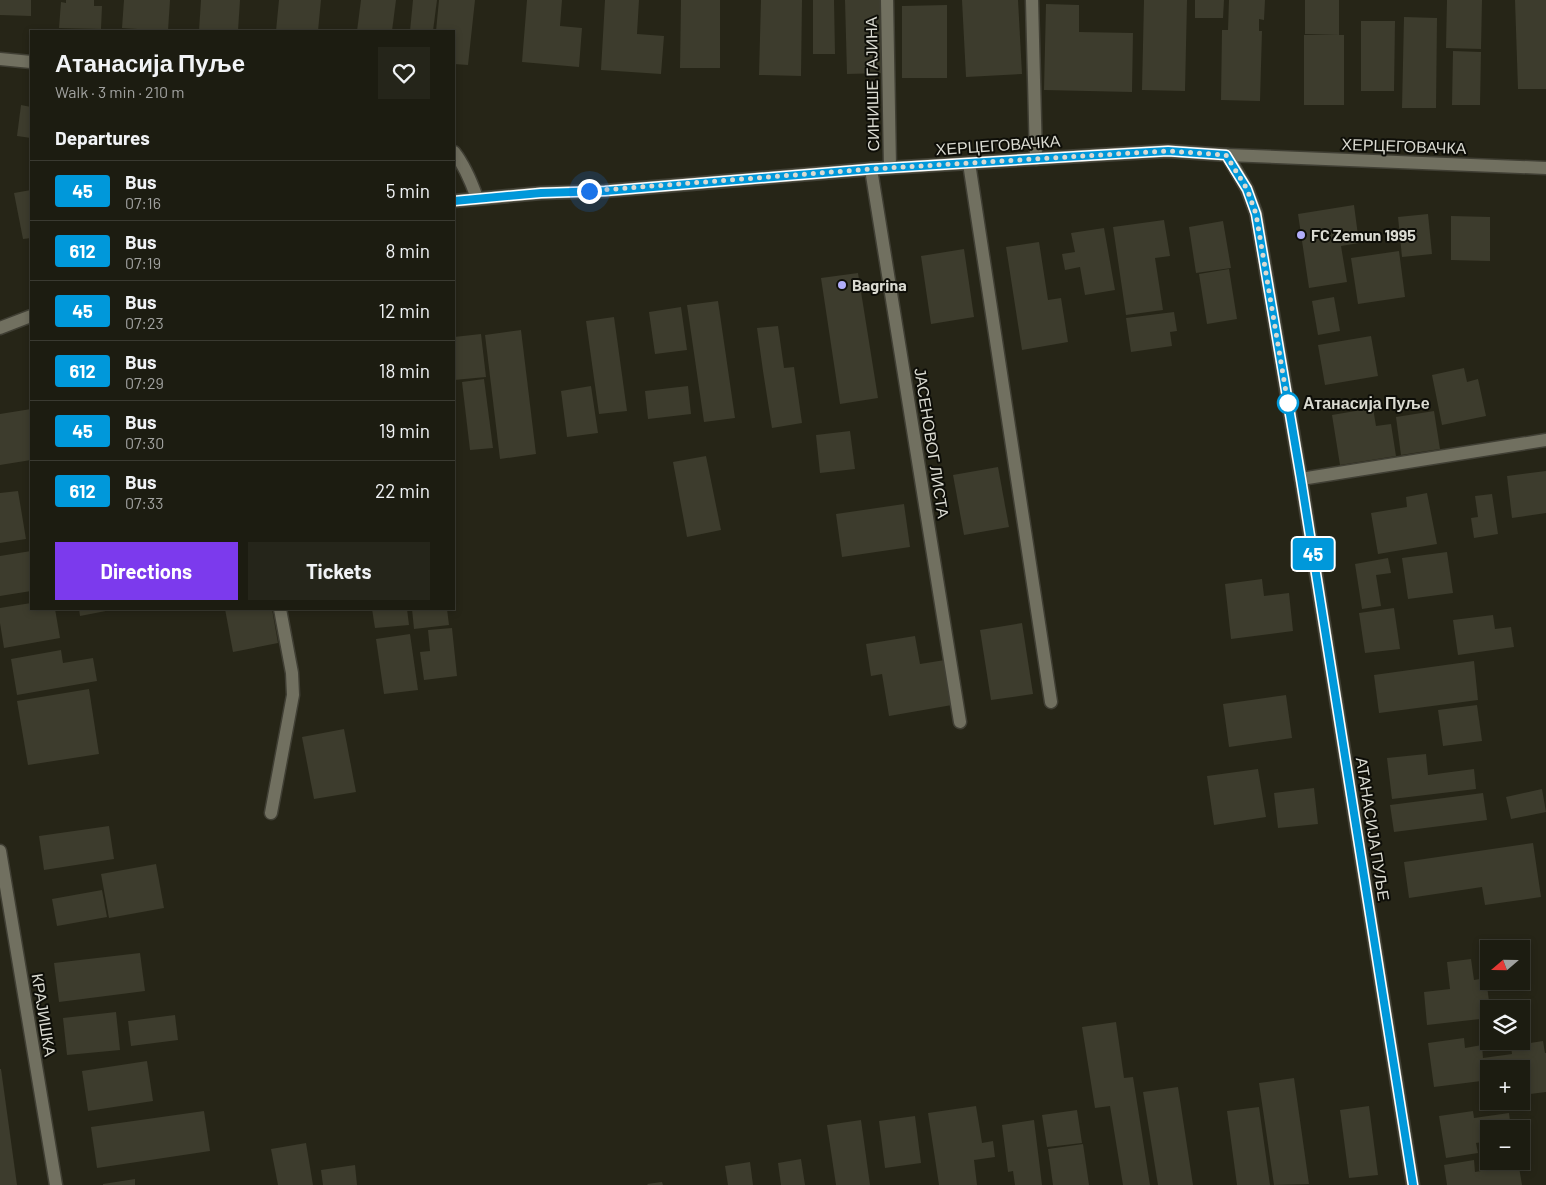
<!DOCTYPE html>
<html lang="en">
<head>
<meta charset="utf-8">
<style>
  body { margin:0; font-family:Barlow,sans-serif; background:#25251a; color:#f1f3f6; height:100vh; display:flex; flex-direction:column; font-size:19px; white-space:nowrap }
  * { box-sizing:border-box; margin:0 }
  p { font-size:16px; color:#a0a19f }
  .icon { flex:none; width:28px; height:28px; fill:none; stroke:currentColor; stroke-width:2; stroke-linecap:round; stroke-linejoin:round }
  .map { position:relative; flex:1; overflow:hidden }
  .sheet { position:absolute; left:30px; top:30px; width:425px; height:580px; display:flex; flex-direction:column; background:#1c1c11; border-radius:0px; box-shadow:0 2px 8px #0003,0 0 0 1px #3a3a31 }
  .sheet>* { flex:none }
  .badge { padding:0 10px; border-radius:4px; font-size:18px; line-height:32px }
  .needle { width:32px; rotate:250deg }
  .fabs { position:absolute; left:1480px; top:940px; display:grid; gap:10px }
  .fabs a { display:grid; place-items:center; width:50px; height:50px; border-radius:0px; background:#1c1c11; box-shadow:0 2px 8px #0003,0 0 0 1px #3a3a31; font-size:25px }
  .you { position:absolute; width:25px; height:25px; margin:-12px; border:4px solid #fff; border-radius:50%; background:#1a73e8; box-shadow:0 0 0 8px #1a73e833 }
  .map>.badge { position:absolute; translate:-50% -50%; box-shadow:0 0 0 2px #fff }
  h2 { padding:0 25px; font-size:19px; line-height:45px }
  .round { display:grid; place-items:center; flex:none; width:52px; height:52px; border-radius:0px; background:#25251a }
  .head { display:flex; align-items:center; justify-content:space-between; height:85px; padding:0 25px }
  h1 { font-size:24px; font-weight:700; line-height:38px }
  .primary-button { display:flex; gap:10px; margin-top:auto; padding:10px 25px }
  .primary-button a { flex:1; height:58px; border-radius:0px; background:#7c3aed; color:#fff; font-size:20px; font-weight:700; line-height:58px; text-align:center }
  .primary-button a+a { background:#25251a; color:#f1f3f6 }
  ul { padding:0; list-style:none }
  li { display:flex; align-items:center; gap:15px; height:60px; padding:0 25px; border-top:1px solid #3a3a31 }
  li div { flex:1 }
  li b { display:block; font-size:19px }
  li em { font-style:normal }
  li .badge { min-width:55px; font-weight:700; text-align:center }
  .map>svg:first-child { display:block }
  .building { fill:#3d3c2d }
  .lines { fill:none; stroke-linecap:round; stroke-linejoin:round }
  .lane-casing { stroke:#403f34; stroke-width:15 }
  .street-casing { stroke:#403f34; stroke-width:15 }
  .secondary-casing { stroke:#403f34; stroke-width:15 }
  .lane { stroke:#717060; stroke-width:12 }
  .street { stroke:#717060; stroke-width:12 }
  .secondary { stroke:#717060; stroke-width:12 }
  .line-casing { stroke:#fff; stroke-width:11 }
  .line { stroke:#0098da; stroke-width:8 }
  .walk { stroke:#dadad1; stroke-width:5; stroke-dasharray:0 9 }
  .poi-dot { fill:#b1adfa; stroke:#0e0e08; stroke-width:2 }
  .stop-dot { fill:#fff; stroke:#0098da; stroke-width:2.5 }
  .labels { text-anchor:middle; stroke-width:4; stroke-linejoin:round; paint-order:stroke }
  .street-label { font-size:16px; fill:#dadad1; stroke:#0e0e08 }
  .poi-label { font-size:16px; font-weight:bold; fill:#dadad1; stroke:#0e0e08; text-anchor:start }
  .stop-label { font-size:16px; font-weight:bold; fill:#dadad1; stroke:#0e0e08; text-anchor:start }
</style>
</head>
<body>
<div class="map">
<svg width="1546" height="1185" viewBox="0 0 1546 1185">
  <rect width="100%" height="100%" fill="#262517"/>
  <g class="building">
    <polygon points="0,0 31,0 31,16 0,15"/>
    <polygon points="66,0 94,0 94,6 102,6 101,29 59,28 61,2 66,3"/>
    <polygon points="124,0 170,0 168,31 122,28"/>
    <polygon points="201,0 240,0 238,31 199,31"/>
    <polygon points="279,0 321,0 318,31 276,31"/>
    <polygon points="361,0 396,0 392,31 357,31"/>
    <polygon points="413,0 437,0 433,31 410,31"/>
    <polygon points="439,0 475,0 468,65 454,64 454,31 436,31"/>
    <polygon points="527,0 562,0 560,26 582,28 579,67 522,62"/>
    <polygon points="605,0 639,0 637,34 664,36 661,74 601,70"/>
    <polygon points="681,0 720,0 720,68 680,68"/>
    <polygon points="761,0 802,0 801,76 759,75"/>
    <polygon points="813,0 834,0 835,54 813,54"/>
    <polygon points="845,0 882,0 883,73 847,74"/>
    <polygon points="962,0 1018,0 1022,74 966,77"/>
    <polygon points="1144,0 1187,0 1185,91 1142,90"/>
    <polygon points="1195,0 1224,0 1223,18 1195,18"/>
    <polygon points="1229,0 1265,0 1264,20 1259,19 1259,31 1262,31 1260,101 1221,100 1222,30 1228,30"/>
    <polygon points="1305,0 1339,0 1339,35 1305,34"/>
    <polygon points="1447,0 1482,0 1481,49 1446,48"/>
    <polygon points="1515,0 1546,0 1546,89 1518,89"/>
    <polygon points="1046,4 1079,5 1079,32 1133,33 1132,92 1044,90"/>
    <polygon points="947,5 947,78 902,78 902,6"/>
    <polygon points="1404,17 1437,18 1436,108 1402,108"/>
    <polygon points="1361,21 1395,21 1394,91 1361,91"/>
    <rect x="1304" y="35" width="40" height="70"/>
    <polygon points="1453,51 1481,52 1480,105 1452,105"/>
    <polygon points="21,105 31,107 31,138 17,136"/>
    <polygon points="31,190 31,238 23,239 14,193"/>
    <polygon points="1354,205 1359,243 1341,246 1347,282 1309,288 1298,214"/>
    <polygon points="1428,214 1432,254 1402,257 1398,217"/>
    <polygon points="1451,216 1490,217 1490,261 1451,260"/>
    <polygon points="1164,220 1170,256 1155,258 1163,310 1126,315 1113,227"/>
    <polygon points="1223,221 1231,268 1196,273 1189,227"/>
    <polygon points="1104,228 1115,290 1085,295 1080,267 1065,270 1062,254 1075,252 1071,233"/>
    <polygon points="1039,242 1048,300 1061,298 1068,342 1022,350 1006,247"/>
    <polygon points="964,249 974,317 931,324 921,256"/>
    <polygon points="1399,251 1405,297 1358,304 1351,258"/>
    <polygon points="1229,269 1237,319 1207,324 1199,274"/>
    <polygon points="858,273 878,398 840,404 821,278"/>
    <polygon points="1334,297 1340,331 1318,335 1312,301"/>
    <polygon points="718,301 735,418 704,422 687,305"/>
    <polygon points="681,307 687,350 655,354 649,312"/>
    <polygon points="1174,312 1177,331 1170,332 1172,346 1131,352 1126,318"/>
    <polygon points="614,317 627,411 599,414 586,321"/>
    <polygon points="778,326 784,368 794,367 802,423 772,428 763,371 782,368 763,371 757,328"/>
    <polygon points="521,330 536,454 500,459 485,335"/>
    <polygon points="481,334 486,377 454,380 454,337"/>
    <polygon points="1371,336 1378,376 1325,385 1318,345"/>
    <polygon points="1464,368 1467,382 1478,379 1486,416 1442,425 1432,375"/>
    <polygon points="484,379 493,448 470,450 462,382"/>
    <polygon points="591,386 598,433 567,437 561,391"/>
    <polygon points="688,386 691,414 648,419 645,391"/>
    <polygon points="1373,408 1376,426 1391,424 1396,456 1340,465 1332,415"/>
    <polygon points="31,409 31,460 0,465 0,414"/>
    <polygon points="1434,411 1440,449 1401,455 1396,417"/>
    <polygon points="850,431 855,469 820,473 816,435"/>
    <polygon points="706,456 721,530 687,537 673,462"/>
    <polygon points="998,467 1009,527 964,535 953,475"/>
    <polygon points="1546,471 1546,513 1512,518 1507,476"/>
    <polygon points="18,491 26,539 0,543 0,493"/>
    <polygon points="1427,493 1437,544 1378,554 1371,513 1407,507 1406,497"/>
    <polygon points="1492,494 1498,534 1474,538 1471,518 1478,517 1475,496"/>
    <polygon points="904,504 910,547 842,557 836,514"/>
    <polygon points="31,551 31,591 0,596 0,556"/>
    <polygon points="1447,552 1453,593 1408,599 1402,558"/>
    <polygon points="1388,558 1391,573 1376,575 1381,606 1362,609 1355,564"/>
    <polygon points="1262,579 1264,596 1289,593 1293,631 1231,639 1225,584"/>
    <polygon points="31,603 31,609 55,609 60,638 4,648 0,623 0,608"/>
    <polygon points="1394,608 1400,649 1365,653 1359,613"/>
    <polygon points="79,609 111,609 111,610 80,616"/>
    <polygon points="225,609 272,609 278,643 233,652"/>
    <polygon points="372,609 407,609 409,625 375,628"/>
    <polygon points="412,609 447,609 449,625 414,629"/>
    <polygon points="1493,615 1495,629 1511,627 1514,647 1458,655 1453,620"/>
    <polygon points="1022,623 1033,694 991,700 980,630"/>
    <polygon points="452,628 457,676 424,680 420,652 430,651 428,630"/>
    <polygon points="410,634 418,690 384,694 376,639"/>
    <polygon points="915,636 920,664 945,660 952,705 889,716 882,674 871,676 866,644"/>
    <polygon points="61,650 63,663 93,658 97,681 17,695 11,659"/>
    <polygon points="1474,661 1478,700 1379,713 1374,675"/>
    <polygon points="89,689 99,754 28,765 17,701"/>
    <polygon points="1286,695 1292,738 1229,747 1223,704"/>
    <polygon points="1477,705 1482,741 1443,746 1438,710"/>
    <polygon points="344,729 356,792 314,799 302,737"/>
    <polygon points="1426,754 1428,775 1474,769 1476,789 1392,799 1387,758"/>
    <polygon points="1258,769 1266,817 1214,825 1207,776"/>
    <polygon points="1314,788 1318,824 1278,828 1274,793"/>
    <polygon points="1542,789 1546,812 1511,819 1506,797"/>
    <polygon points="1483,793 1487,820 1394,832 1390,805"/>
    <polygon points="109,826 114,859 44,870 39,836"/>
    <polygon points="1533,843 1541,897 1485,905 1482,887 1409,898 1404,862"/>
    <polygon points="156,864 164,908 109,918 101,874"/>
    <polygon points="102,890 107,917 57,926 52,899"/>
    <polygon points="140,953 145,991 59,1002 54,963"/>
    <polygon points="1471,959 1474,980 1486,978 1490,1009 1489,1009 1489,1018 1427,1025 1424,992 1450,989 1447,962"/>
    <polygon points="116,1012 120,1050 67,1055 63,1018"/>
    <polygon points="175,1015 178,1040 131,1046 128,1021"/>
    <polygon points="1116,1022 1124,1078 1133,1077 1150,1185 1123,1185 1110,1106 1095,1108 1082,1027"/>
    <polygon points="1464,1038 1465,1048 1482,1045 1483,1058 1512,1054 1511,1046 1543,1041 1545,1053 1546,1053 1546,1092 1521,1095 1521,1069 1489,1069 1489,1080 1434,1087 1428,1043"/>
    <polygon points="147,1061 153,1101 88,1111 82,1071"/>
    <polygon points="0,1069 1,1069 17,1185 0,1185"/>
    <polygon points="1294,1078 1309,1184 1274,1185 1259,1083"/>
    <polygon points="1178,1087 1193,1185 1158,1185 1143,1092"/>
    <polygon points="976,1106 982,1143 993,1141 995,1157 974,1160 977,1185 939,1185 928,1113"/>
    <polygon points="1369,1106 1378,1175 1349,1178 1340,1110"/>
    <polygon points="1259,1107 1270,1185 1237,1185 1227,1111"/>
    <polygon points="1077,1110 1082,1143 1047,1147 1042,1115"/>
    <polygon points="204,1111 210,1151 97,1168 91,1127"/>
    <polygon points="1473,1111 1474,1118 1509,1113 1511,1129 1489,1129 1489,1141 1476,1143 1478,1153 1446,1158 1439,1116"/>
    <polygon points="915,1116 921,1163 885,1168 879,1121"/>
    <polygon points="861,1120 870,1185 836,1185 827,1125"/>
    <polygon points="1034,1120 1042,1185 1015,1185 1013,1171 1008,1172 1002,1125"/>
    <polygon points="306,1143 313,1185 278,1185 271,1149"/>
    <polygon points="1083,1144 1089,1185 1053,1185 1048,1149"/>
    <polygon points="801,1159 805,1185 781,1185 778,1163"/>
    <polygon points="1474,1160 1475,1172 1493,1169 1492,1161 1518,1161 1522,1185 1447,1185 1444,1165"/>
    <polygon points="750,1162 753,1185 728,1185 725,1166"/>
    <polygon points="355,1165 357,1185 323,1185 321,1170"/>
    <polygon points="135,1179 135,1185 103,1185 103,1184"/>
    <polygon points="662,1182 663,1185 648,1185 647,1184"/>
  </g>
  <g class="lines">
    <defs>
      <g id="lane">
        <polyline points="1032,0 1036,159"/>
        <polyline points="969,163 1051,702"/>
        <polyline points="1301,479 1546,440"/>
        <polyline points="271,813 293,695 292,673 280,609"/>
      </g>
      <g id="street">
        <polyline points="887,0 890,167"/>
        <polyline points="0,59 31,62"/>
        <path d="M454 152C465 166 471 181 477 198"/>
        <polyline points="1227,155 1546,168"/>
        <polyline points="871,169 960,722"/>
        <polyline points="0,851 56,1185"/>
      </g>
      <g id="secondary">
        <polyline points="454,201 541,193 605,191 871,169 1098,155 1168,151 1227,155 1247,189 1256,213 1301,479 1413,1185"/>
        <polyline points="0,328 31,316"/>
      </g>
    </defs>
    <use href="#lane" class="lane-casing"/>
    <use href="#street" class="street-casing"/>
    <use href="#secondary" class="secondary-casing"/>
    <use href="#lane" class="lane"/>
    <use href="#street" class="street"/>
    <use href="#secondary" class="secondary"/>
  </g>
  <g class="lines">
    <defs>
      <polyline id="line" points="454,201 541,193 605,191 871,169 1098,155 1168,151 1226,155 1247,189 1256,214 1301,479 1413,1185"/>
    </defs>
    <use href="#line" class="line-casing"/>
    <use href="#line" class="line"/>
    <polyline class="walk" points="589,191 871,169 1116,154 1168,151 1226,155 1247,189 1256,214 1288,404 1288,403"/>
  </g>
  <g class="poi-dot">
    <circle cx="1301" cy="235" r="5"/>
    <circle cx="842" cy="285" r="5"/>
  </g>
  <circle class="stop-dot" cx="1288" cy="403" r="10"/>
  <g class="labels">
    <g class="street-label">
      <text transform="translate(872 84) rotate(-91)" y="6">СИНИШЕ ГАЈИНА</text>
      <text transform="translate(998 145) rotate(-4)" y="6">ХЕРЦЕГОВАЧКА</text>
      <text transform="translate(1404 146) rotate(2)" y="6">ХЕРЦЕГОВАЧКА</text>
      <text transform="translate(932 443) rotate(81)" y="6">ЈАСЕНОВОГ ЛИСТА</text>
      <text transform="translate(1373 829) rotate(81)" y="6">АТАНАСИЈА ПУЉЕ</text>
      <text transform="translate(44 1015) rotate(81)" y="6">КРАЈИШКА</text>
    </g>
    <g class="poi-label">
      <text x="1311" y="241">FC Zemun 1995</text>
      <text x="852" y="291">Bagrina</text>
    </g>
    <g class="stop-label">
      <text x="1303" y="409">Атанасија Пуље</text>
    </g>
  </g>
</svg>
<div class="fabs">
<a><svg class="needle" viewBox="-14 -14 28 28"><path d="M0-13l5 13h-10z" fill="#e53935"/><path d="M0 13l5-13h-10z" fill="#a0a19f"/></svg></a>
<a><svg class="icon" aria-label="layers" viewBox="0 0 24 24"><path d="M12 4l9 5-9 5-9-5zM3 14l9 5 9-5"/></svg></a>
<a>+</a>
<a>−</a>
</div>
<div class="you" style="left:589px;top:191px"></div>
<b class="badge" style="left:1313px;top:554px;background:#0098da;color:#fff">45</b>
<section class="sheet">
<div class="head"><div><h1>Атанасија Пуље</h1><p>Walk · 3 min · 210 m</p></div><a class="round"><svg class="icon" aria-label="heart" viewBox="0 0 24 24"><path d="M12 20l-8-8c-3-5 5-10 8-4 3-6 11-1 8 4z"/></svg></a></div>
<h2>Departures</h2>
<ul>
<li><span class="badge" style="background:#0098da;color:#fff">45</span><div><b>Bus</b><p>07:16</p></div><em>5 min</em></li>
<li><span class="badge" style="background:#0098da;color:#fff">612</span><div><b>Bus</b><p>07:19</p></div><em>8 min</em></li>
<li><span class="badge" style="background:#0098da;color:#fff">45</span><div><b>Bus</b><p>07:23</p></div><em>12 min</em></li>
<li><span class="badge" style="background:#0098da;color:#fff">612</span><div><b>Bus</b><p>07:29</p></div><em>18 min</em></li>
<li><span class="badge" style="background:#0098da;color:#fff">45</span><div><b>Bus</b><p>07:30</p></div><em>19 min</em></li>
<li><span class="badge" style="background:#0098da;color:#fff">612</span><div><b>Bus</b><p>07:33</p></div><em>22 min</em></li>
</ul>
<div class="primary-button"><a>Directions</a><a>Tickets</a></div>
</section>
</div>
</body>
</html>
